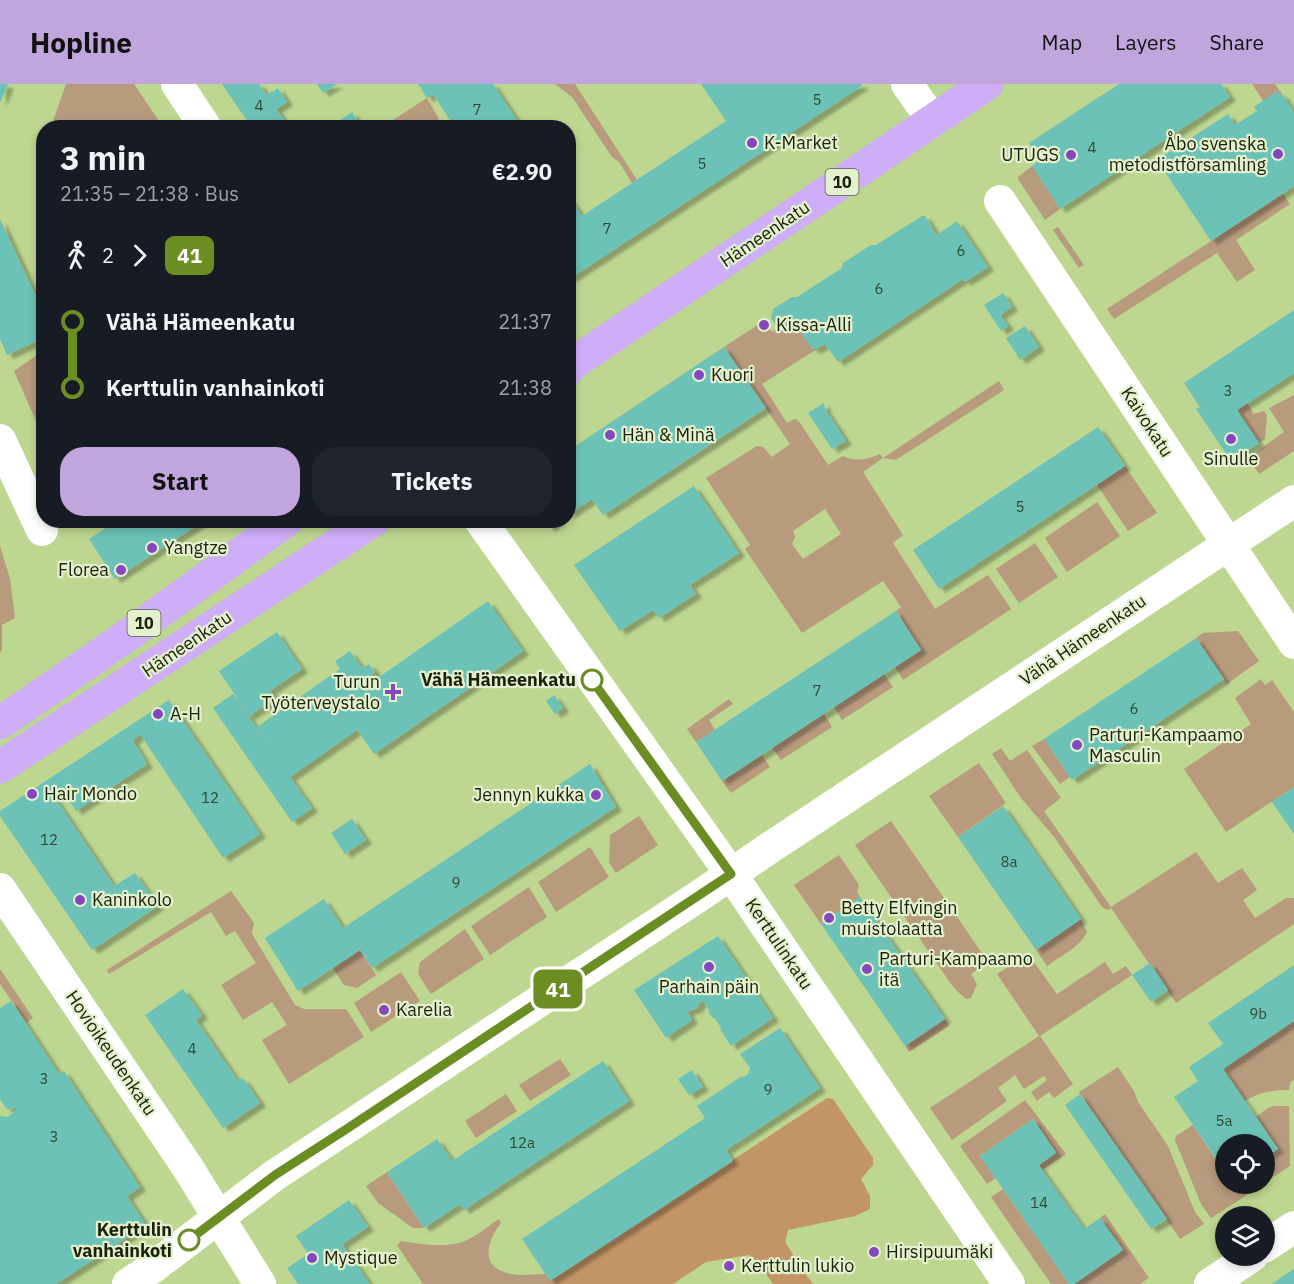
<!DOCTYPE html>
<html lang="en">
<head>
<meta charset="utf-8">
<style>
  body { margin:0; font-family:"IBM Plex Sans",sans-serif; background:#20242c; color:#f1f3f6; height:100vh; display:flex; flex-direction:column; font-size:22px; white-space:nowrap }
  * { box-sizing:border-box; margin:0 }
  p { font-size:20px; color:#9ea1a6 }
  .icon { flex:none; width:33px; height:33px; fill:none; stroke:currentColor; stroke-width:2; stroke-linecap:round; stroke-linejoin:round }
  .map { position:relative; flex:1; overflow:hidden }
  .details { position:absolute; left:36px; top:36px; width:540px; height:408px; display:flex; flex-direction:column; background:#171b24; border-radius:24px; box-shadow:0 3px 9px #0003 }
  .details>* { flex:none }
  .badge { padding:0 12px; border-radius:9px; font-size:21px; line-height:39px }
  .controls { position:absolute; left:1215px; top:1050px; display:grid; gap:12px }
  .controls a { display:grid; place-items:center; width:60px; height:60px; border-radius:50%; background:#171b24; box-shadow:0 3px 9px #0003; font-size:30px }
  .map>.badge { position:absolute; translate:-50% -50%; box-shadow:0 0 0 3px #fff }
  .legs { display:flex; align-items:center; gap:9px; height:66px; padding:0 24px; font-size:20px }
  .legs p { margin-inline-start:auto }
  .head { display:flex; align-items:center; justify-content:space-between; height:102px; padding:0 24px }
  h1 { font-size:33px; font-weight:700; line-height:45px }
  .cta { display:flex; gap:12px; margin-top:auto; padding:12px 24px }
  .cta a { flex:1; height:69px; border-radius:24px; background:#c0a6dc; color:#111; font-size:24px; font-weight:700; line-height:69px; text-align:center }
  .cta a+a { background:#20242c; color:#f1f3f6 }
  ul { padding:0 24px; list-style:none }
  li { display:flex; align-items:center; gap:21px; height:66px; font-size:22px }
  li i { display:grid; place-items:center; width:9px; height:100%; margin:0 8px; background:currentColor }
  li i::after { content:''; width:15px; height:15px; margin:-8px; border:4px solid; border-radius:50%; background:#171b24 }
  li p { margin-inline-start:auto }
  li:first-child i { background:linear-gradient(#0000 50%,currentColor 0) }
  li:last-child i { background:linear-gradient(currentColor 50%,#0000 0) }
  header { display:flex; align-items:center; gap:36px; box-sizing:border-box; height:84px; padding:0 30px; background:#c0a6dc; color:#111 }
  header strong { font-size:28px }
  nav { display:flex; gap:33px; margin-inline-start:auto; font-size:21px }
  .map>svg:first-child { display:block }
  .green { fill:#b89a7d; fill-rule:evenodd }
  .forest { fill:#c39465 }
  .building { fill:#6dc2b7; filter:url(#shadow) }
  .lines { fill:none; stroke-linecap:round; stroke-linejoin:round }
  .street { stroke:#fff; stroke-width:32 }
  .highway { stroke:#ceaef6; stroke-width:33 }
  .line-1-casing { stroke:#fff; stroke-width:14 }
  .line-1 { stroke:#6b8e23; stroke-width:9 }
  .poi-dot { fill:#8447bd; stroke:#e4f1cf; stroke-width:2 }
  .stop-1-dot { fill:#fff; stroke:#6b8e23; stroke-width:3 }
  .labels { text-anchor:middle; stroke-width:4.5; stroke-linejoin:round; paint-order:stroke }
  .number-label { font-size:15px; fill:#2e4a32 }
  .shield { fill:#e4f1cf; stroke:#566042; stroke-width:1.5 }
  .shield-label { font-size:16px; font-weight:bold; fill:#192206 }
  .poi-label { font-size:18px; fill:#192206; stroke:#e4f1cf; text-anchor:start }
  .street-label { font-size:18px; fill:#192206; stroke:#e4f1cf }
  .stop-label { font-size:18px; font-weight:bold; fill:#192206; stroke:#e4f1cf; text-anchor:end }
</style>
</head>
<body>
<header>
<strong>Hopline</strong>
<nav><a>Map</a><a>Layers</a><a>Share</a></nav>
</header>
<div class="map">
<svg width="1294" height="1200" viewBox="0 0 1294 1200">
  <defs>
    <filter id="shadow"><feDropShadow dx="6" dy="4" stdDeviation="1.5" flood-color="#0004"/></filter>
  </defs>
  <rect width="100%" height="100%" fill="#bdd690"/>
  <g class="green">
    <polygon points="66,0 134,0 163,43 51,43"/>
    <polygon points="555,0 575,0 637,96 632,99 619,78 612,73 572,13"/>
    <polygon points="1252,0 1275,0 1282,10 1266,21"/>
    <polygon points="427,14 439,35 428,43 382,43"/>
    <polygon points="1032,82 1060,125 1045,136 1018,95 1018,93"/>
    <polygon points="1283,110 1290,120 1236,156 1255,186 1237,198 1217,169 1114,235 1107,225"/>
    <polygon points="1058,143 1084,181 1079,184 1053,146"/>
    <path d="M765 236 772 248 778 244 780 245 792 237 794 238 812 264 817 265 762 300 787 339 794 335 798 336 828 381 843 372C856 378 867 376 880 370L883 374 999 297 1004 306 910 367 895 376 883 374 863 388 903 451 893 459 935 525 988 491 1011 525 903 596 895 583 921 566 896 527 901 523 883 497 802 549 745 465 750 461 706 394 757 362 763 363 772 373 790 360 724 263ZM825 425 841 450 803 475 792 460 795 453 793 447Z"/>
    <polygon points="43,267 43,353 14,287"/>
    <polygon points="1294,311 1294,367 1259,390 1248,374 1284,348 1269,324"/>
    <polygon points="1247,319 1254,330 1264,327 1267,331 1265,355 1259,359 1237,326"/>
    <polygon points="1125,382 1157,429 1128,447 1097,401"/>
    <polygon points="1097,418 1120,452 1067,488 1045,454"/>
    <polygon points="1035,459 1058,493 1019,519 996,485"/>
    <polygon points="0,462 10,495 15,534 2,541 2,565 0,569"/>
    <polygon points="1238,547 1259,577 1227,600 1196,554 1203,549"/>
    <polygon points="884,590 893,603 842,636 834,623"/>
    <polygon points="1261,595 1265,601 1272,596 1294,628 1294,703 1226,748 1184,685 1251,640 1235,614"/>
    <polygon points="729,615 733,620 709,636 715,646 696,658 687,645"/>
    <polygon points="824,630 832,643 781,676 772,664"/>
    <polygon points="1044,655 1070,693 1060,700 1032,662"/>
    <polygon points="1001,664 1010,677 1027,666 1061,714 1044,727 1111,823 1196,768 1218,799 1242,784 1257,806 1243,816 1255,834 1286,814 1294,814 1294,840 1176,919 1111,824 1108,826 1102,823 1055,754 1021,714 992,670"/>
    <polygon points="762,671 770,683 731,709 722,697"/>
    <polygon points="979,679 1006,719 958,753 929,712"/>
    <polygon points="639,732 658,761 616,789 609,779 610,751"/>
    <polygon points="891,737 988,878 971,890 977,900 971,914 966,915 957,907 949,897 855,761"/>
    <polygon points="590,763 609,793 556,828 538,798"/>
    <polygon points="839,771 859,801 857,808 860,813 821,840 794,801"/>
    <polygon points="529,803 547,833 490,871 471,842"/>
    <polygon points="231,807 254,839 252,850 295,921 304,925 346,925 364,953 289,1000 262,956 287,941 272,918 243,936 221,901 256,879 235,847 226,852 211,828 109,890 107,886"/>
    <path d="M1081 835 1087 848C1080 863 1061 872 1047 882L1036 866Z"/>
    <polygon points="465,845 484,875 431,910 418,890 420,878"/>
    <polygon points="360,866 376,891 357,904 344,901 333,884"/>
    <polygon points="1028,870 1057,910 1105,878 1113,890 1126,882 1132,891 1040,952 1073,1000 1054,1014 1049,1008 1037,1017 1031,1008 1047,996 1044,992 1024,1005 1015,991 998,1004 1007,1017 952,1056 930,1024 1039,952 997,890"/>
    <polygon points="0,885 33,934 27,939 0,900"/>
    <polygon points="401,888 420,917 371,948 354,919"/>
    <polygon points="945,935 949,942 909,968 905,962"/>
    <path d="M1294 937V996L1290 998 1289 1006C1273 1006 1259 1008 1245 1017L1223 985Z"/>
    <polygon points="560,975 571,991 530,1017 519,1001"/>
    <polygon points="1118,983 1134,1007 1138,1018 1168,1062 1195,1128 1204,1140 1180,1155 1079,1008"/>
    <polygon points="506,1010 517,1027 476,1054 465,1037"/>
    <polygon points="1025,1016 1066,1070 1042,1086 1039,1081 1056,1068 1033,1035 980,1072 996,1094 987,1100 960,1062"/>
    <polygon points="1274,1022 1289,1022 1290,1082 1264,1099 1265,1074 1278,1065 1256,1033 1268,1024"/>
    <polygon points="1193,1041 1225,1089 1226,1100 1264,1100 1211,1134 1201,1120 1175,1056 1176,1052"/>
    <polygon points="387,1088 424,1144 413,1144 378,1119 366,1102"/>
    <polygon points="1003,1105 1069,1200 1051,1200 991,1113"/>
    <polygon points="1105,1130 1149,1194 1140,1200 1074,1200 1123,1166 1100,1134"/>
    <path d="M499 1135 501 1139C486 1158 479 1185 512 1190 522 1192 535 1190 546 1190L550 1197 544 1200H423L397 1161 401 1157C420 1160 444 1164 462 1158 476 1153 487 1143 499 1135Z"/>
  </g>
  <polygon class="forest" points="827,1014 833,1015 873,1074 873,1081 861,1095 870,1112 870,1125 855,1132 788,1146 785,1158 804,1188 813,1200 773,1200 760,1181 749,1171 706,1178 673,1200 544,1200"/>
  <g class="building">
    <polygon points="0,0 8,0 0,19"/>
    <polygon points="222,0 259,0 267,11 278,4 287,18 276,25 284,36 272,44 252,44"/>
    <polygon points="317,0 337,0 323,9"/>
    <polygon points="418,0 493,0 522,44 455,44 433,10 427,14"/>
    <polygon points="701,0 861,0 862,2 568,196 568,112 582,132 726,37"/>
    <polygon points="1119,0 1221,0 1230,13 1060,125 1032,82 1040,76 1029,59"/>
    <polygon points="1277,7 1280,11 1282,10 1294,28 1294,102 1211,157 1157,76 1228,30 1235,41 1257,27 1254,23"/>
    <polygon points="352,28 362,44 329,44"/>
    <polygon points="922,132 925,132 937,151 957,137 988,183 965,198 963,195 838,278 825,260 817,265 812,265 794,238 792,237 780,245 778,244 771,234 773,225 792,213 797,213 842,184 843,179 871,161 876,161"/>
    <polygon points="0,135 44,230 44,254 7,271 0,255"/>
    <polygon points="1003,209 1012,223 1000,231 1008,242 1001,247 984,221"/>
    <polygon points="1294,226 1294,289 1237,326 1259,359 1231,377 1196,325 1200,323 1184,299"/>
    <polygon points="1025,242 1039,263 1020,276 1006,254"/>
    <polygon points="724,263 766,324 603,431 592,415 568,431 568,367"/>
    <polygon points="824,319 825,325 846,357 832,365 808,329"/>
    <polygon points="1098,343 1125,382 939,505 913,466"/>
    <polygon points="694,402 739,469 690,501 696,510 659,534 653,526 620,547 574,481"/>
    <polygon points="118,436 205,436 115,495 89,455"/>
    <polygon points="544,436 560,436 549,444"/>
    <polygon points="488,517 523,567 374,670 357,646 290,693 312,724 292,738 213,624 233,610 274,669 257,643 340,585 335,577 350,567 362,584 369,580 375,588 368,593 372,598"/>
    <polygon points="896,527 921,566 722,697 696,658"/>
    <polygon points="277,548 302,585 270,607 275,615 249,632 219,587"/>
    <polygon points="1196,554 1224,595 1072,696 1044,655"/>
    <polygon points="554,611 563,624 555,630 546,617"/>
    <polygon points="169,616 260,750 223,774 140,650 133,657 147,680 76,727 61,704 53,711 114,802 135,789 158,822 92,866 0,732 0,727"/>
    <polygon points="590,680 616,723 372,884 360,866 298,907 265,854 324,815 343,844"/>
    <polygon points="1294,703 1294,750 1272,718"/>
    <polygon points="1003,722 1081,835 1036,866 958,753"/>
    <polygon points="352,735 366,756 345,770 331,749"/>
    <polygon points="860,813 945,935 905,962 821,840"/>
    <polygon points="718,852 773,934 731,962 720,945 721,944 715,934 713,934 708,928 709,926 703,917 700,919 697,924 687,928 692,936 666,954 634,906"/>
    <polygon points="1150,879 1168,906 1151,918 1132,891"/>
    <polygon points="1294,881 1294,937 1223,985 1278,1065 1264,1074 1264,1060 1226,1060 1226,1089 1174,1013 1198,997 1189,983 1223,960 1208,939"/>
    <polygon points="183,905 202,931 196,936 238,997 243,994 260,1019 223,1044 145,931"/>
    <polygon points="11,917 59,990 64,987 140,1103 127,1112 146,1141 56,1200 0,1200 0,1032 7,1033 17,1026 15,1023 10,1026 6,1024 0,1015 0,924"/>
    <polygon points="780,944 820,1004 726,1066 733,1077 550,1197 522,1155 705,1034 697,1022 742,992 743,994 748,990 750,984 740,970"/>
    <polygon points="603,977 629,1017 464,1126 460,1120 424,1144 387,1088 437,1055 452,1077"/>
    <polygon points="692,986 703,1003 689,1011 678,995"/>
    <polygon points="1080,1010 1167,1135 1151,1145 1065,1021"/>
    <polygon points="1033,1035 1056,1069 1039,1081 1044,1089 1084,1145 1100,1134 1123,1166 1074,1200 1069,1200 980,1072"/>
    <polygon points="349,1116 368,1143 342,1160 370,1200 298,1200 287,1184 308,1170 296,1152"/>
    <polygon points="1294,1185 1294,1200 1272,1200 1286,1190"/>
  </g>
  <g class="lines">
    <g class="street">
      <polyline points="177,0 206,44"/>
      <polyline points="907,0 933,37"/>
      <polyline points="1000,117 1294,559"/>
      <polyline points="0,356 42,446"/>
      <polyline points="480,436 731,790 1009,1200"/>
      <polyline points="0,805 188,1084 260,1200"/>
      <polyline points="1264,1163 1294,1143"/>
      <polyline points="128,1200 152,1184 275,1091 699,812 768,765 1294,417"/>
      <polyline points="1210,1200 1252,1172"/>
    </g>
    <g class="highway">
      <polyline points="568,285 572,280 987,0"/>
      <polyline points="0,639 118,558 287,436"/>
      <polyline points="0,683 374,436"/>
    </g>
  </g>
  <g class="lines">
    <defs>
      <polyline id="line-1" points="189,1156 275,1091 345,1046 731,790 592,596"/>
    </defs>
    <use href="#line-1" class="line-1-casing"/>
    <use href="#line-1" class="line-1"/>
  </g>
  <g class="poi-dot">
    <circle cx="752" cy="59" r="6"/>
    <circle cx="1278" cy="70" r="6"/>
    <circle cx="1071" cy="71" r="6"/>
    <circle cx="764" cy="241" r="6"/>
    <circle cx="699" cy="291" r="6"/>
    <circle cx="610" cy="351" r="6"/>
    <circle cx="1231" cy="355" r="6"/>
    <circle cx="152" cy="464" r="6"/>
    <circle cx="121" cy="486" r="6"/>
    <path d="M390 599h6v6h6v6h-6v6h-6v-6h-6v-6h6z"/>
    <circle cx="158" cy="630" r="6"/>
    <circle cx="1077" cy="661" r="6"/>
    <circle cx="32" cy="710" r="6"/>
    <circle cx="596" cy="711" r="6"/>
    <circle cx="80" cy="816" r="6"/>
    <circle cx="829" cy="834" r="6"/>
    <circle cx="709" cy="883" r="6"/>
    <circle cx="867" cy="885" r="6"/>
    <circle cx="384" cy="926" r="6"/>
    <circle cx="874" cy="1168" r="6"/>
    <circle cx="312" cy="1174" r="6"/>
    <circle cx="729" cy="1182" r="6"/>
  </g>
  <g class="stop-1-dot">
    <circle cx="592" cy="596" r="10"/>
    <circle cx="189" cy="1156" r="10"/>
  </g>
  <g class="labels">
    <g class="number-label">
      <text x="817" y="21">5</text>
      <text x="259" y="27">4</text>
      <text x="477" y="31">7</text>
      <text x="1092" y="69">4</text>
      <text x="702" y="85">5</text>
      <text x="607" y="150">7</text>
      <text x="961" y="172">6</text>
      <text x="879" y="210">6</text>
      <text x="1228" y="312">3</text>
      <text x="1020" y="428">5</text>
      <text x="817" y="612">7</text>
      <text x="1134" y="630">6</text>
      <text x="210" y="719">12</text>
      <text x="49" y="761">12</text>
      <text x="1009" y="783">8a</text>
      <text x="456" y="804">9</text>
      <text x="1258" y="935">9b</text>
      <text x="192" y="970">4</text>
      <text x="44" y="1000">3</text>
      <text x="768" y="1011">9</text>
      <text x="1224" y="1042">5a</text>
      <text x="54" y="1058">3</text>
      <text x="522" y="1064">12a</text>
      <text x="1039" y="1124">14</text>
    </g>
    <g class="shield">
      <rect x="825.5" y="85" width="33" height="26" rx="4.5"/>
      <rect x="127.5" y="526" width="33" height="26" rx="4.5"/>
    </g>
    <g class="shield-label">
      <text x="842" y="104">10</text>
      <text x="144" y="545">10</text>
    </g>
    <g class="poi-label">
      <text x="764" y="65">K-Market</text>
      <text x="1266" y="66" text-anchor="end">Åbo svenska<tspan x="1266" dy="21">metodistförsamling</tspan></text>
      <text x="1059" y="77" text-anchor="end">UTUGS</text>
      <text x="776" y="247">Kissa-Alli</text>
      <text x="711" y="297">Kuori</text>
      <text x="622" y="357">Hän &amp; Minä</text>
      <text x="1231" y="381" text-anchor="middle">Sinulle</text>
      <text x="164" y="470">Yangtze</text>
      <text x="109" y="492" text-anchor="end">Florea</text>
      <text x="380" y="604" text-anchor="end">Turun<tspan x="380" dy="21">Työterveystalo</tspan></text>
      <text x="170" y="636">A-H</text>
      <text x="1089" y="657">Parturi-Kampaamo<tspan x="1089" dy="21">Masculin</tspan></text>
      <text x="44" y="716">Hair Mondo</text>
      <text x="584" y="717" text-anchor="end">Jennyn kukka</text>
      <text x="92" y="822">Kaninkolo</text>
      <text x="841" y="830">Betty Elfvingin<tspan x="841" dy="21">muistolaatta</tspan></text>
      <text x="879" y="881">Parturi-Kampaamo<tspan x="879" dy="21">itä</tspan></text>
      <text x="709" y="909" text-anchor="middle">Parhain päin</text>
      <text x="396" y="932">Karelia</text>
      <text x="886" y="1174">Hirsipuumäki</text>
      <text x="324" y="1180">Mystique</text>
      <text x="741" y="1188">Kerttulin lukio</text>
    </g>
    <g class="street-label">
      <text transform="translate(765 150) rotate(-34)" y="6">Hämeenkatu</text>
      <text transform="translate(1147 338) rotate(57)" y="6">Kaivokatu</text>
      <text transform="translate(1083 556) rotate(-34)" y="6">Vähä Hämeenkatu</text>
      <text transform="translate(187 560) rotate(-34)" y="6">Hämeenkatu</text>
      <text transform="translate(779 860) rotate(56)" y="6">Kerttulinkatu</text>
      <text transform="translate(111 969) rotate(56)" y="6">Hovioikeudenkatu</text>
    </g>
    <g class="stop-label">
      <text x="576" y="602">Vähä Hämeenkatu</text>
      <text x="172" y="1152">Kerttulin<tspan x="172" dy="21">vanhainkoti</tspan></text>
    </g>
  </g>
</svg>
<div class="controls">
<a><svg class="icon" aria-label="locate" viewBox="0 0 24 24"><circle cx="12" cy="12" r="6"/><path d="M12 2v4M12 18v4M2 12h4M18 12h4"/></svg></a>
<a><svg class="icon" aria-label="layers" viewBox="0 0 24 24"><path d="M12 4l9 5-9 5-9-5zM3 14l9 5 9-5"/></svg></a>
</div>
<b class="badge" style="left:558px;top:905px;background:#6b8e23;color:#fff">41</b>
<section class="details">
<div class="head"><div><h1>3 min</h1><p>21:35 – 21:38 · Bus</p></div><b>€2.90</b></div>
<div class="legs"><svg class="icon" aria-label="walk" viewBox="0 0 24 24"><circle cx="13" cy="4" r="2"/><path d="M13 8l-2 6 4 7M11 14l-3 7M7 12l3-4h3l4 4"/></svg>2<svg class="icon" aria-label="forward" viewBox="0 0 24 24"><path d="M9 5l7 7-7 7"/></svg><b class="badge" style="background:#6b8e23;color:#fff">41</b></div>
<ul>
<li><i style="color:#6b8e23"></i><b>Vähä Hämeenkatu</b><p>21:37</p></li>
<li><i style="color:#6b8e23"></i><b>Kerttulin vanhainkoti</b><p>21:38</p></li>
</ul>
<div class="cta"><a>Start</a><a>Tickets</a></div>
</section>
</div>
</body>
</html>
